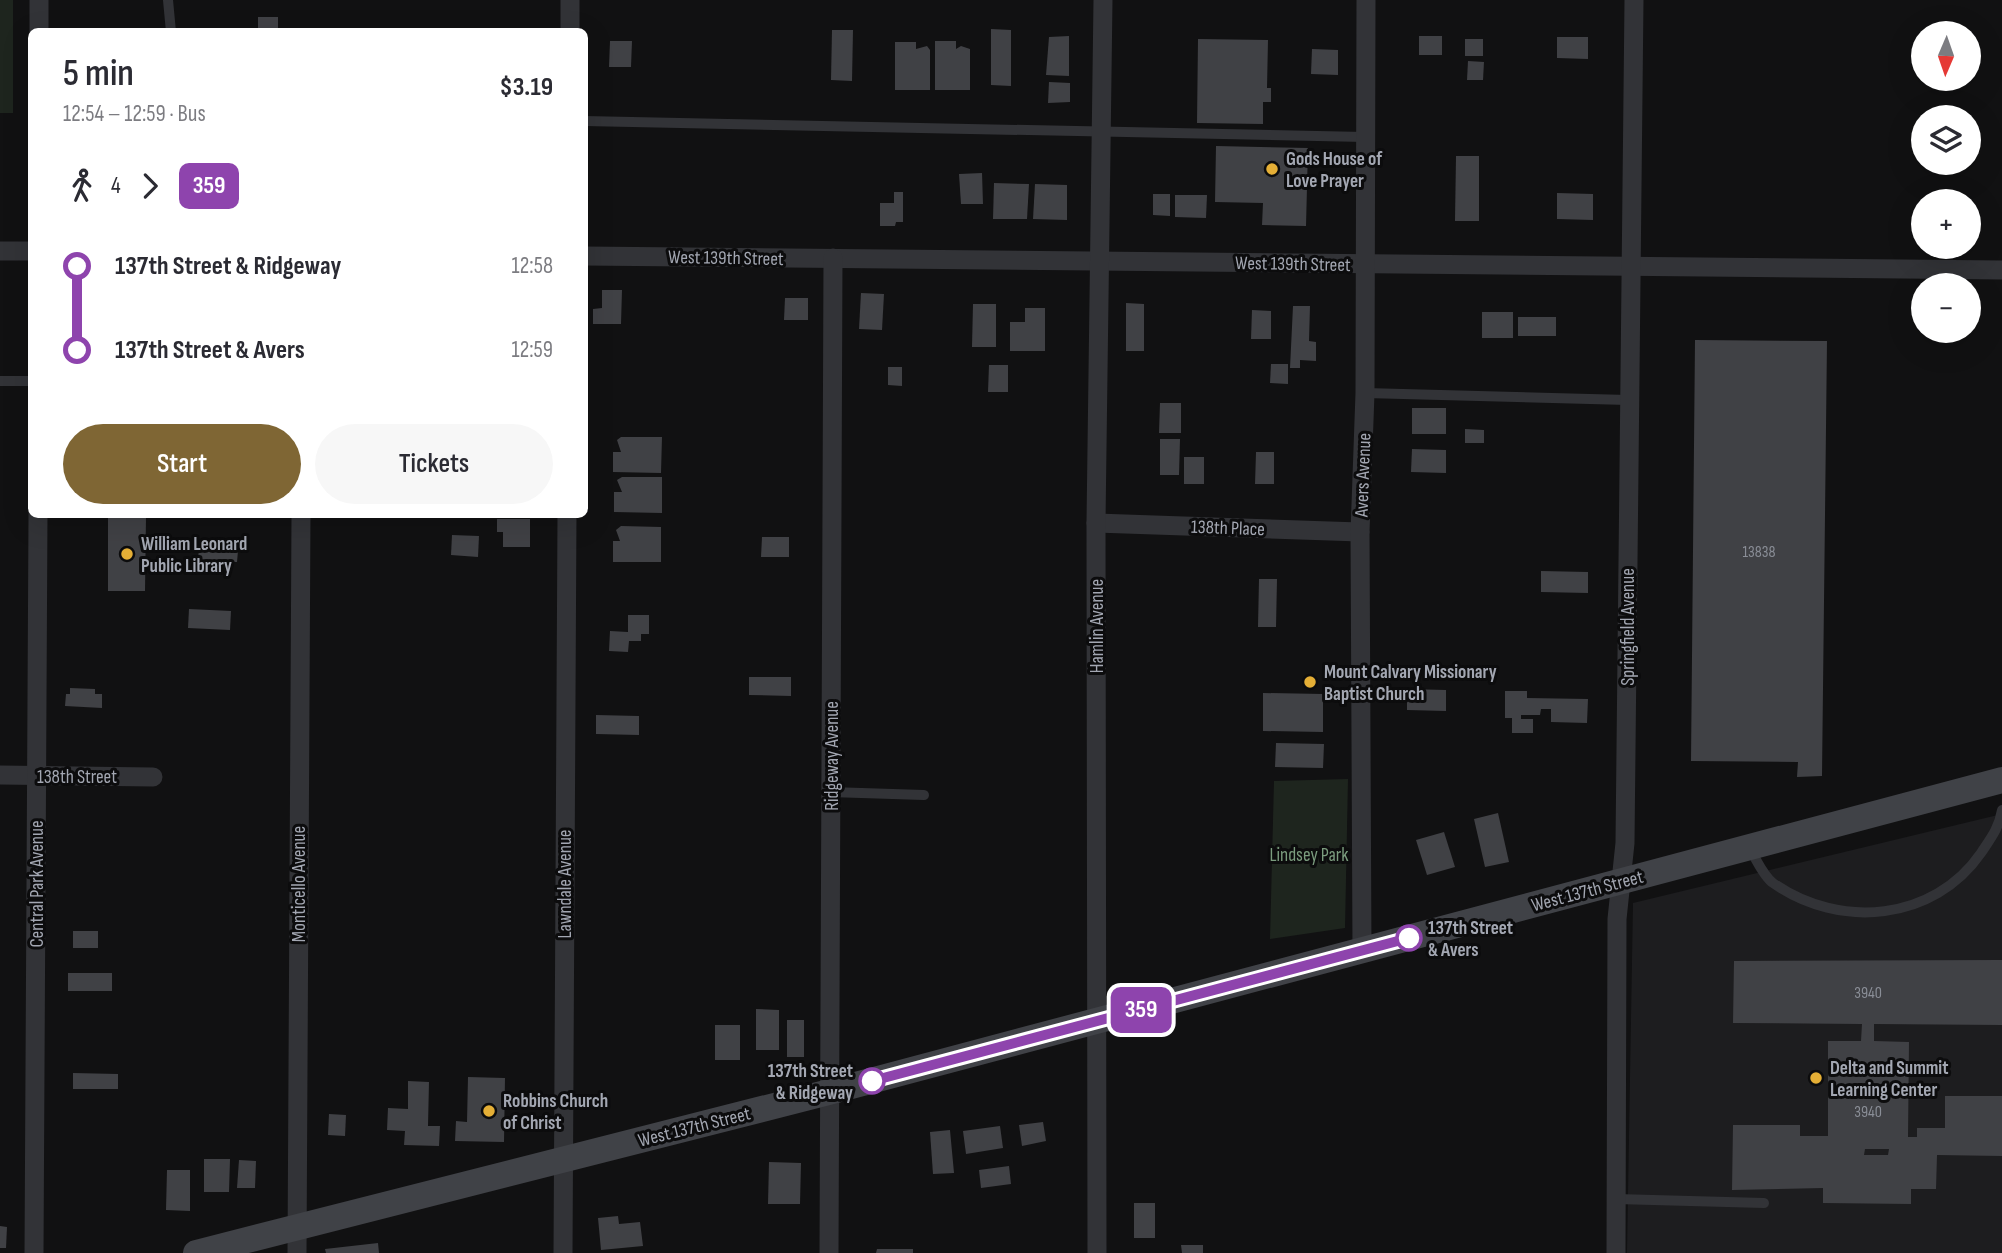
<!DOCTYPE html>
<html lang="en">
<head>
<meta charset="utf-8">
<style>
  body { margin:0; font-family:"Sofia Sans Condensed",sans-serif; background:#f7f7f7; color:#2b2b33; height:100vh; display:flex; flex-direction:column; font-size:26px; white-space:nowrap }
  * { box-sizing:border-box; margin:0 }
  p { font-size:23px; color:#7c7c81 }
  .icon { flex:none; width:38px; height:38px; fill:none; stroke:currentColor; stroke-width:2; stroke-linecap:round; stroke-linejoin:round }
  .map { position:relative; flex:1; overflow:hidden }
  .details { position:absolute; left:28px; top:28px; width:560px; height:490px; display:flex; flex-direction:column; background:#fff; border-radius:10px; box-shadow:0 7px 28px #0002 }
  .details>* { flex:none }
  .badge { padding:0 14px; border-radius:10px; font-size:24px; line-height:46px }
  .needle { width:46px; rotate:182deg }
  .fabs { position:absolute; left:1911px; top:21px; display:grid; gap:14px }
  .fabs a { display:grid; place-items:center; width:70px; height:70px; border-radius:50%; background:#fff; box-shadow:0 7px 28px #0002; font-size:35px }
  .map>.badge { position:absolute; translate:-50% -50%; box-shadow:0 0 0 4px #fff }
  .legs { display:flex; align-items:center; gap:10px; height:77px; padding:0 35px; font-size:23px }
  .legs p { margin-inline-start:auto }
  .overview { display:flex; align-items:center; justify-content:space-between; height:119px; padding:0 35px }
  h1 { font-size:38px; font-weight:600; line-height:52px }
  .action { display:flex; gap:14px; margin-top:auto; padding:14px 35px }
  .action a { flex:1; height:80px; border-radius:42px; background:#7f6634; color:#fff; font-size:28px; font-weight:600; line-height:80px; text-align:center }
  .action a+a { background:#f7f7f7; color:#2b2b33 }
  ul { padding:0 35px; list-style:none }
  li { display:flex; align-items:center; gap:24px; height:84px; font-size:26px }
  li i { display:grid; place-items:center; width:10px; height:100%; margin:0 9px; background:currentColor }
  li i::after { content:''; width:18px; height:18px; margin:-9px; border:5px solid; border-radius:50%; background:#fff }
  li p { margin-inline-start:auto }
  li:first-child i { background:linear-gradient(#0000 50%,currentColor 0) }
  li:last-child i { background:linear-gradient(currentColor 50%,#0000 0) }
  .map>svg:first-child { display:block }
  .built { fill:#1d1d1f }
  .green { fill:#1e251e }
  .building { fill:#404145; fill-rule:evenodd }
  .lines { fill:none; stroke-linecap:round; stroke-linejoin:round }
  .lane { stroke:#323337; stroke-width:10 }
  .street { stroke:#323337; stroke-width:19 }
  .secondary { stroke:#404247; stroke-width:26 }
  .line-1-casing { stroke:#fff; stroke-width:16 }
  .line-1 { stroke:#8e44ad; stroke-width:10 }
  .poi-dot { fill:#e5af36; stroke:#0c0c0d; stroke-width:2.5 }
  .stop-1-dot { fill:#fff; stroke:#8e44ad; stroke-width:3.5 }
  .labels { text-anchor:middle; stroke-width:6; stroke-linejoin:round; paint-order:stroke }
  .number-label { font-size:16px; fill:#8a8e97 }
  .poi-label { font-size:19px; font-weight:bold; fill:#a3a7b2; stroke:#0c0c0d; text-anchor:start }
  .street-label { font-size:19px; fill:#a3a7b2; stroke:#0c0c0d }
  .park-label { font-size:19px; fill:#7b9c7e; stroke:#0c0c0d }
  .stop-label { font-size:19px; font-weight:bold; fill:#a3a7b2; stroke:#0c0c0d; text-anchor:start }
</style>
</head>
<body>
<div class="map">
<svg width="2002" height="1253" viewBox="0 0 2002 1253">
  <rect width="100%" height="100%" fill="#111112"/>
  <polygon class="built" points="2002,814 2002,1253 1627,1253 1633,903"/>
  <g class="green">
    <rect x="0" y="0" width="13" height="113"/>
    <polygon points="1348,779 1345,928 1270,939 1274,781"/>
  </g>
  <g class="building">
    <rect x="258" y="17" width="20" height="15"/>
    <polygon points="991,29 1011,30 1011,86 991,85"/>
    <polygon points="832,30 853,30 852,81 831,80"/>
    <polygon points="1069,36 1069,76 1046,75 1049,37"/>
    <rect x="1419" y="36" width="23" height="19"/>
    <polygon points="1557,37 1588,37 1588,59 1557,58"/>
    <polygon points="1198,39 1268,40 1267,88 1271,88 1271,102 1263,102 1263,124 1197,123"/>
    <rect x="1465" y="39" width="18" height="17"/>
    <polygon points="610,41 632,41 631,67 609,67"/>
    <polygon points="935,41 956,41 956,49 961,46 970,49 970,90 935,90"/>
    <polygon points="895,42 916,42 916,49 927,46 930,50 930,90 895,90"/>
    <polygon points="1312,49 1338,50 1338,75 1311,74"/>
    <polygon points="1468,61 1484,62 1483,80 1467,80"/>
    <polygon points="1049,82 1070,83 1070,102 1048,103"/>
    <polygon points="1216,146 1308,148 1306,226 1262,225 1263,203 1215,202"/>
    <polygon points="1456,156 1479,156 1479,221 1455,221"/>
    <polygon points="982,173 983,204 961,204 959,174"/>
    <polygon points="994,183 1029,184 1027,219 993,219"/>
    <polygon points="1035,184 1067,185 1067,220 1033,219"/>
    <polygon points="894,192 903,192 903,222 896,222 895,226 880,226 880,203 894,203"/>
    <polygon points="1557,193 1593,194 1593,220 1557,219"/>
    <polygon points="1153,194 1170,194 1170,216 1153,215"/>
    <polygon points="1175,195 1207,195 1206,218 1175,217"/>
    <polygon points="602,290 622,290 621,324 593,324 593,309 602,308"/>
    <polygon points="861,293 884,294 882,330 859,329"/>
    <polygon points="785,298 808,298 808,320 784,320"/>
    <polygon points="1126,303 1144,304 1144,351 1126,351"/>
    <polygon points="973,304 996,304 996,347 972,347"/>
    <polygon points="1293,306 1310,306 1309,341 1316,342 1316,361 1300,360 1300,368 1290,368"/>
    <polygon points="1025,308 1045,308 1045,351 1010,351 1010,322 1025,322"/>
    <polygon points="1252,310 1271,311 1271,339 1251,339"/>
    <rect x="1482" y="312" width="31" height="26"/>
    <rect x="1518" y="317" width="38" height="19"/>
    <polygon points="1695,340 1827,341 1822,776 1797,777 1798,762 1691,761"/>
    <polygon points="1271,364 1288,364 1288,384 1270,383"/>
    <polygon points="989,365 1008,365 1008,392 988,392"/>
    <polygon points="888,367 902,367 902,386 888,385"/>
    <polygon points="1160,403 1181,403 1181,433 1159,433"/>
    <rect x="1412" y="408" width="34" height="26"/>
    <polygon points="1465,429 1484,430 1484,443 1465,443"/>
    <polygon points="621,437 662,437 661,473 613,472 613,452 621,452 617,440"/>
    <polygon points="1160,439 1180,439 1179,475 1160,475"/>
    <polygon points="1412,449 1446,450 1446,473 1411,472"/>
    <polygon points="1256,452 1274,452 1274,484 1255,484"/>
    <rect x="1184" y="457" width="20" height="27"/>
    <polygon points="622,477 662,477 662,513 614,512 614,492 622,492 617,480"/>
    <polygon points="146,516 145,591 108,591 108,517"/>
    <polygon points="497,519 530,519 530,547 503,547 503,532 497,532"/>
    <polygon points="621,526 661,527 661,562 613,562 613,541 620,541 616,530"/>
    <polygon points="452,535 479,536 478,557 451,555"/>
    <polygon points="762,537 789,537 789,557 761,557"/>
    <polygon points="199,549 238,551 237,562 227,562 226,571 197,569"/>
    <polygon points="1541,571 1588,572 1588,593 1541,592"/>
    <polygon points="1259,579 1277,579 1276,627 1258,627"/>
    <polygon points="189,609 231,611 230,630 188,628"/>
    <polygon points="628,615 649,615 649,634 641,634 641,641 629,641 628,652 609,651 610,631 628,632"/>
    <polygon points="749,677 791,677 791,696 749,695"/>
    <polygon points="70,688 95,689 95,694 102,694 102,708 65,706 66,694 70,694"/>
    <polygon points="1407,689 1446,690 1446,711 1407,710"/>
    <polygon points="1505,691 1527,691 1527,698 1588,699 1587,723 1551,722 1551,709 1541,709 1540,715 1521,715 1521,719 1533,719 1533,733 1512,733 1512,718 1505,718"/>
    <polygon points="1263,693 1323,694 1323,732 1263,731"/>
    <polygon points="596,715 639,716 639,735 596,734"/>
    <polygon points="1276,743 1324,744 1323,768 1275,767"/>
    <polygon points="1498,813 1509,862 1485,867 1474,819"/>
    <polygon points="1444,832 1455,867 1427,875 1416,840"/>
    <rect x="73" y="931" width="25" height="17"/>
    <path d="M2002 960V1025L1874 1024V1041L1909 1042 1908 1137H1917V1128H1945V1096H2002V1156L1937 1155 1936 1189H1911V1204L1823 1203V1188L1732 1190 1733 1125H1800V1136H1828V1041H1861L1862 1024 1733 1023 1734 961ZM1865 1149H1889L1888 1155H1864Z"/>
    <rect x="68" y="973" width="44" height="18"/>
    <polygon points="756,1009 779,1010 779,1050 756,1050"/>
    <rect x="787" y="1020" width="17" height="37"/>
    <rect x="715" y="1025" width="25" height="35"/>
    <polygon points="73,1073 118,1074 118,1089 73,1089"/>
    <polygon points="468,1077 505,1078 504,1142 455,1141 456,1121 467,1122"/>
    <polygon points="408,1081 429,1082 428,1126 440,1126 439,1146 404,1145 405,1131 387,1130 388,1108 408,1109"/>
    <polygon points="329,1114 346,1115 345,1136 328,1135"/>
    <polygon points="1043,1122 1046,1141 1022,1146 1019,1125"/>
    <polygon points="1000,1126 1003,1148 966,1154 963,1131"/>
    <polygon points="950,1130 954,1173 933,1174 930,1132"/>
    <polygon points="204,1159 230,1159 229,1192 204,1192"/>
    <polygon points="239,1160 256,1161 255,1188 237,1188"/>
    <polygon points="769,1162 801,1163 800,1204 768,1204"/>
    <polygon points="1009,1166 1011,1184 981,1188 979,1170"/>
    <polygon points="167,1170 190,1170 190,1211 166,1210"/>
    <rect x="1134" y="1203" width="21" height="35"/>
    <polygon points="618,1216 619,1224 640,1222 643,1246 601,1250 598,1218"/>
    <polygon points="0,1226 7,1227 6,1248 0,1248"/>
    <polygon points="378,1243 379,1253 326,1253 325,1249"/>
    <polygon points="1181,1245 1203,1245 1203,1253 1182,1253"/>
    <polygon points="877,1249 913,1249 913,1253 876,1253"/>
  </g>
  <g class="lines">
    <g class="lane">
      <polyline points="168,0 171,32"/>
      <polyline points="584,121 1365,137"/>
      <polyline points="0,381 32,381"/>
      <polyline points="1365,393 1628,400"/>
      <polyline points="830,792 924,795"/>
      <path d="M1749 848C1756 858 1763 876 1773 883 1840 930 1934 921 1981 853 1991 838 1999 828 2002 810"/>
      <polyline points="1616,1199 1764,1203"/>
    </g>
    <g class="street">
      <polyline points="39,32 39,0"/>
      <polyline points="570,32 570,0"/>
      <polyline points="0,251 32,251"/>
      <polyline points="584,256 2002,270"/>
      <polyline points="1096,523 1360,532"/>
      <polyline points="0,775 153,777"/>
      <polyline points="1362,950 1360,532 1365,393 1366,0"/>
      <polyline points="34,1253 38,514"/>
      <polyline points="297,1253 301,514"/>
      <polyline points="563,1253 567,514"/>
      <polyline points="829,1253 833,258"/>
      <polyline points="1097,1253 1096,523 1103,0"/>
      <polyline points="1616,1253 1617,919 1625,843 1634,0"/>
    </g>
    <polyline class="secondary" points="196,1253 829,1092 2002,780"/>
  </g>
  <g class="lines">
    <defs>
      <polyline id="line-1" points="872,1081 1409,938"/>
    </defs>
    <use href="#line-1" class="line-1-casing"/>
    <use href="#line-1" class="line-1"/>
  </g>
  <g class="poi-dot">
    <circle cx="1272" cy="169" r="7"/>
    <circle cx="127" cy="554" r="7"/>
    <circle cx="1310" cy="682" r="7"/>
    <circle cx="1816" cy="1078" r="7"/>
    <circle cx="489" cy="1111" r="7"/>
  </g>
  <g class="stop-1-dot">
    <circle cx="1409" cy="938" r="12"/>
    <circle cx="872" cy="1081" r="12"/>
  </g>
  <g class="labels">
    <g class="number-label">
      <text x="1759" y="557">13838</text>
      <text x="1868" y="998">3940</text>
      <text x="1868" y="1117">3940</text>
    </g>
    <g class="poi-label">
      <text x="1286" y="165">Gods House of<tspan x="1286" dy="22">Love Prayer</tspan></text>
      <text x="141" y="550">William Leonard<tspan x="141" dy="22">Public Library</tspan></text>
      <text x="1324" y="678">Mount Calvary Missionary<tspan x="1324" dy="22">Baptist Church</tspan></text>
      <text x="1830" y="1074">Delta and Summit<tspan x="1830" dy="22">Learning Center</tspan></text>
      <text x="503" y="1107">Robbins Church<tspan x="503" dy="22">of Christ</tspan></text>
    </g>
    <g class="street-label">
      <text transform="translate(726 257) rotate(1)" y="7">West 139th Street</text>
      <text transform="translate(1293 263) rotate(1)" y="7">West 139th Street</text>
      <text transform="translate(1362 475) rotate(-88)" y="7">Avers Avenue</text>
      <text transform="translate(1228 527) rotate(2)" y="7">138th Place</text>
      <text transform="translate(1096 626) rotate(-90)" y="7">Hamlin Avenue</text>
      <text transform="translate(1627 627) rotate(-90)" y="7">Springfield Avenue</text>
      <text transform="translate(831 756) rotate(-90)" y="7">Ridgeway Avenue</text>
      <text x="77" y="783">138th Street</text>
      <text transform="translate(36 884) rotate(-90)" y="7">Central Park Avenue</text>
      <text transform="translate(298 884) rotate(-90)" y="7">Monticello Avenue</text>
      <text transform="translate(564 884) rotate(-90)" y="7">Lawndale Avenue</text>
      <text transform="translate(1587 890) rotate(-15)" y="7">West 137th Street</text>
      <text transform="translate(694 1126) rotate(-14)" y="7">West 137th Street</text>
    </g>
    <g class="park-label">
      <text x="1309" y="861">Lindsey Park</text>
    </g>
    <g class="stop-label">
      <text x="1428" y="934">137th Street<tspan x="1428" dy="22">&amp; Avers</tspan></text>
      <text x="853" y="1077" text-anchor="end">137th Street<tspan x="853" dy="22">&amp; Ridgeway</tspan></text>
    </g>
  </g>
</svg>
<div class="fabs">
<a><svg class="needle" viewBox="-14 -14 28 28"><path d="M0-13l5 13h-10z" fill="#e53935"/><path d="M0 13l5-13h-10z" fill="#7c7c81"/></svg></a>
<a><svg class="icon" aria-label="layers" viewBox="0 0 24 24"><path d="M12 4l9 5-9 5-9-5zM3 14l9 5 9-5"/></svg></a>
<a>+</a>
<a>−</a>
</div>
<b class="badge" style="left:1141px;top:1010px;background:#8e44ad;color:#fff">359</b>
<section class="details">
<div class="overview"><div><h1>5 min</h1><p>12:54 – 12:59 · Bus</p></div><b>$3.19</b></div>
<div class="legs"><svg class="icon" aria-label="walk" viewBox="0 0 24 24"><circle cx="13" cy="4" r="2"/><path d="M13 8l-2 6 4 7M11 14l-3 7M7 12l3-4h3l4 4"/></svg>4<svg class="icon" aria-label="forward" viewBox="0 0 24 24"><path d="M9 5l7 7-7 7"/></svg><b class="badge" style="background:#8e44ad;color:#fff">359</b></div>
<ul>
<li><i style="color:#8e44ad"></i><b>137th Street &amp; Ridgeway</b><p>12:58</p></li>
<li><i style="color:#8e44ad"></i><b>137th Street &amp; Avers</b><p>12:59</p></li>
</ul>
<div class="action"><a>Start</a><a>Tickets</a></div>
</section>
</div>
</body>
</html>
